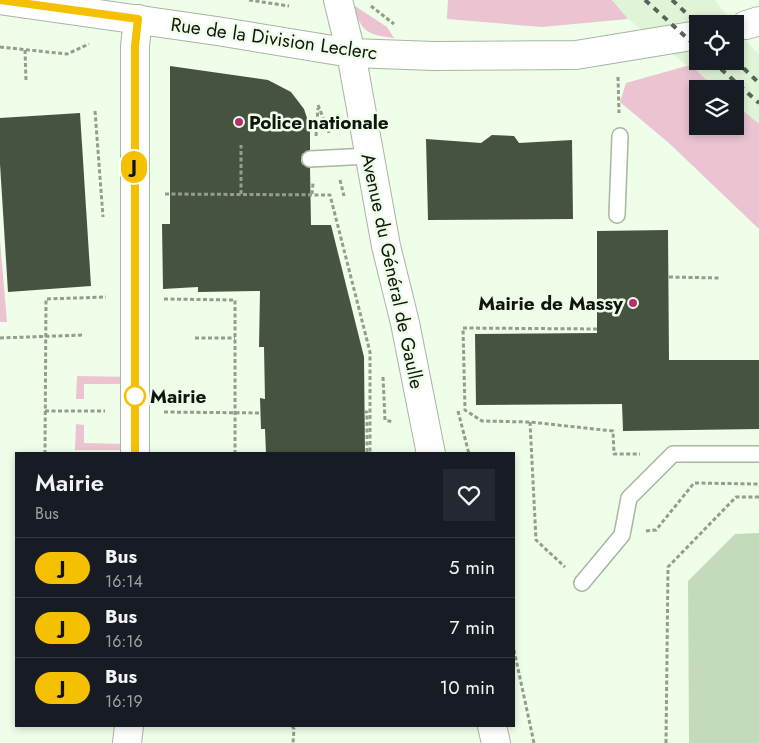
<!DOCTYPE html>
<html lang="fr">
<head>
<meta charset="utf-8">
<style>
  body { margin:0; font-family:Jost,sans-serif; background:#242831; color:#f1f3f6; height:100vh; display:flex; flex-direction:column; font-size:19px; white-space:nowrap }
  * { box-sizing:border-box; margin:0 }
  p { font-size:16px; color:#9ea1a6 }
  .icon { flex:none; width:28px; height:28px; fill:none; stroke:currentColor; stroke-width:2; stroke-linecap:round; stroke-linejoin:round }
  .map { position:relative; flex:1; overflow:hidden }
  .side { position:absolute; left:15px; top:452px; width:500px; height:275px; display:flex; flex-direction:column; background:#171b24; border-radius:0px; box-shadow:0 2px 8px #0003 }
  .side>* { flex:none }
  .badge { padding:0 10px; border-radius:16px; font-size:18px; line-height:32px }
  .buttons { position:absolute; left:689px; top:15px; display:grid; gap:10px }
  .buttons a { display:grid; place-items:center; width:55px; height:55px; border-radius:0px; background:#171b24; box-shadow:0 2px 8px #0003; font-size:25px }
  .map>.badge { position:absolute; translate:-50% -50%; box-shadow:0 0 0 2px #fff }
  .round { display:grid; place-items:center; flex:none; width:52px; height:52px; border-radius:0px; background:#242831 }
  .headline { display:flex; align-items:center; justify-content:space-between; height:85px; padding:0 20px }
  h1 { font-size:24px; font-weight:600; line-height:38px }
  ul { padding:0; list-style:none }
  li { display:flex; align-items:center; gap:15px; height:60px; padding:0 20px; border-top:1px solid #363941 }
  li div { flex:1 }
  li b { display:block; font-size:19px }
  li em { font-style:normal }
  li .badge { min-width:55px; font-weight:700; text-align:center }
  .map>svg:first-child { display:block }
  .built { fill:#e0f4d7 }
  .green { fill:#ebc3d1 }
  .water { fill:#c4dbba }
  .building { fill:#475341 }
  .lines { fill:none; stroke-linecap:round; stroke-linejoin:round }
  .lane-casing { stroke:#a8b6a2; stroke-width:18 }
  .street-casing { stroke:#a8b6a2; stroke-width:30 }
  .secondary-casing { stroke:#a8b6a2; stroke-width:30 }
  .path { stroke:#939e8e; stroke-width:3; stroke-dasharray:4 2.5; stroke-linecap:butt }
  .lane { stroke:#fff; stroke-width:15 }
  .street { stroke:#fff; stroke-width:28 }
  .secondary { stroke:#fff; stroke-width:28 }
  .rail { stroke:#5a6357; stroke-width:4; stroke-dasharray:6 6; stroke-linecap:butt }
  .line-casing { stroke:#fff; stroke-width:11 }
  .line { stroke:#f4c000; stroke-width:8 }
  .poi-dot { fill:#b62f71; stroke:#eefee8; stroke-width:2 }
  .stop-dot { fill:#fff; stroke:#f4c000; stroke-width:2.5 }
  .labels { text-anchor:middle; stroke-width:5; stroke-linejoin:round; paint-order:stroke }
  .street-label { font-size:19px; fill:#10150e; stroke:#eefee8 }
  .poi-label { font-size:19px; font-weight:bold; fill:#10150e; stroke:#eefee8; text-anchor:start }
  .stop-label { font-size:19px; font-weight:bold; fill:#10150e; stroke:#eefee8; text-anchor:start }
</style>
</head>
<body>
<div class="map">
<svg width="759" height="743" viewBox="0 0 759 743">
  <rect width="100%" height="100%" fill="#eefee8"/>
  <polygon class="built" points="612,0 715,0 733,24 698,24 698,61 735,61 735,26 751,47 759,54 759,124 735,104 735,89 717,89 628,19"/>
  <g class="green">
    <polygon points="448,0 612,0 628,19 542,27 447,19"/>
    <path d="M352 4 387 27 394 38C364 34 363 32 352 4Z"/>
    <polygon points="690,65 717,89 698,89 698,126 735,126 735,104 759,124 759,229 670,144 620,102 626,83"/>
    <polygon points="0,240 7,322 0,322"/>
    <polygon points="77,376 133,377 125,384 84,384 84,399 76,399"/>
    <polygon points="76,424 84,425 84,443 124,444 132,450 75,450"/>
  </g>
  <polygon class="water" points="759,533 759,743 689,743 688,581 735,534"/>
  <g class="building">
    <polygon points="170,66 268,80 291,92 304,109 310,127 310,150 302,154 301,160 302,164 310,168 311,225 331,225 364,357 365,454 266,454 265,429 261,429 260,398 265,399 264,347 259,347 260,291 198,292 198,287 163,289 162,224 170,224"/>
    <polygon points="80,113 91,286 8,292 0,164 0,118"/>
    <polygon points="492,135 514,136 519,143 572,140 573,219 428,220 426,139 481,143"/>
    <polygon points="668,230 669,360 759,360 759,429 623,431 622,404 476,405 475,334 597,333 597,231"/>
  </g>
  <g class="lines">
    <defs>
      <g id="lane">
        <polyline points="310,159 369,156"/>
        <polyline points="617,215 620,136"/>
        <polyline points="582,583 622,535 629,498 673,454 759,454"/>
      </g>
      <g id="street">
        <polyline points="0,0 217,31 351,53 434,56 576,55 698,35"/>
        <polyline points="135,454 135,46 138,19"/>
        <polyline points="127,743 129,726"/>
      </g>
      <g id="secondary">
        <polyline points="338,0 351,53 386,246 405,323 431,454"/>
        <polyline points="746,25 759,21"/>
        <polyline points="492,726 496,743"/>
      </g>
    </defs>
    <use href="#lane" class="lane-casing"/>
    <use href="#street" class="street-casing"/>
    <use href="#secondary" class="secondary-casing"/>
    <g class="path">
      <polyline points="249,0 289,6"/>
      <polyline points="371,6 394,24"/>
      <polyline points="0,47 67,54 89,44"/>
      <polyline points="25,50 26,81"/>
      <polyline points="618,77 619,113"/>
      <polyline points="318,105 330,135"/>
      <polyline points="95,111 103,217"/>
      <polyline points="316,136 318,108"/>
      <polyline points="340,180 344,196"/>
      <polyline points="165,194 330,195 370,352 370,454"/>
      <polyline points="241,194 241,145"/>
      <polyline points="312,194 313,183"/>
      <polyline points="669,277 720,278"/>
      <polyline points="164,299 235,300 235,454"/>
      <polyline points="597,329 463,328 465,410 482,421 530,422 613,431 614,454 640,454"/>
      <polyline points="0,338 83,335"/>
      <polyline points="195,338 235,338"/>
      <polyline points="383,377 385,420 393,422"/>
      <polyline points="45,411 105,411"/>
      <polyline points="458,411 469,454"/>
      <polyline points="164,412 261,413"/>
      <polyline points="364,412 367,412 367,454"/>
      <polyline points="530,422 536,540 565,567"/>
      <polyline points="45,454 46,299 106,297"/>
      <polyline points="646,531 656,530 694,483 758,484 759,486"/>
      <polyline points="514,650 534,743"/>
      <polyline points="292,726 294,729 293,743"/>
      <polyline points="666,743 668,567 736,497 759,497"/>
    </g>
    <use href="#lane" class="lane"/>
    <use href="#street" class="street"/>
    <use href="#secondary" class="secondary"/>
    <g class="rail">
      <polyline points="645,0 698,48"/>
      <polyline points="672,0 698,24"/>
      <polyline points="735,60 759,83"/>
      <polyline points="712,61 759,103"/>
    </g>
  </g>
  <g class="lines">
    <defs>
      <polyline id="line" points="0,0 138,19 135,46 135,454"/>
    </defs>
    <use href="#line" class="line-casing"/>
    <use href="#line" class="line"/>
  </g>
  <g class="poi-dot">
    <circle cx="239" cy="122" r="5"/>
    <circle cx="633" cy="303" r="5"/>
  </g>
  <circle class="stop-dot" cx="135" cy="396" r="10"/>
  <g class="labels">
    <g class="street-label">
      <text transform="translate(274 38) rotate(8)" y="7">Rue de la Division Leclerc</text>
      <text transform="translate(393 271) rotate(78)" y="7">Avenue du Général de Gaulle</text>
    </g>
    <g class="poi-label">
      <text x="249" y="129">Police nationale</text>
      <text x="623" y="310" text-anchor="end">Mairie de Massy</text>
    </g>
    <g class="stop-label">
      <text x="150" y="403">Mairie</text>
    </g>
  </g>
</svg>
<div class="buttons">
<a><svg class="icon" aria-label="locate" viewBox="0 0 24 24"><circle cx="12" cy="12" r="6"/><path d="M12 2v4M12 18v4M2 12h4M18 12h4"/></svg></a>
<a><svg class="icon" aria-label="layers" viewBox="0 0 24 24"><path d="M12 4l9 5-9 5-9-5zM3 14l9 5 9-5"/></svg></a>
</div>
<b class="badge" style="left:134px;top:167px;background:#f4c000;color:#111">J</b>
<section class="side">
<div class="headline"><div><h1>Mairie</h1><p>Bus</p></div><a class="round"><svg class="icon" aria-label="heart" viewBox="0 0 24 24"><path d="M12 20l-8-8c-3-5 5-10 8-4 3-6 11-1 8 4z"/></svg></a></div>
<ul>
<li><span class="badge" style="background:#f4c000;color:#111">J</span><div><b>Bus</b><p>16:14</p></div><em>5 min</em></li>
<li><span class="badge" style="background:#f4c000;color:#111">J</span><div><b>Bus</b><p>16:16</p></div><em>7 min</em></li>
<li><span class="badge" style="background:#f4c000;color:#111">J</span><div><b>Bus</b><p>16:19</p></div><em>10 min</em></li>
</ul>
</section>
</div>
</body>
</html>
